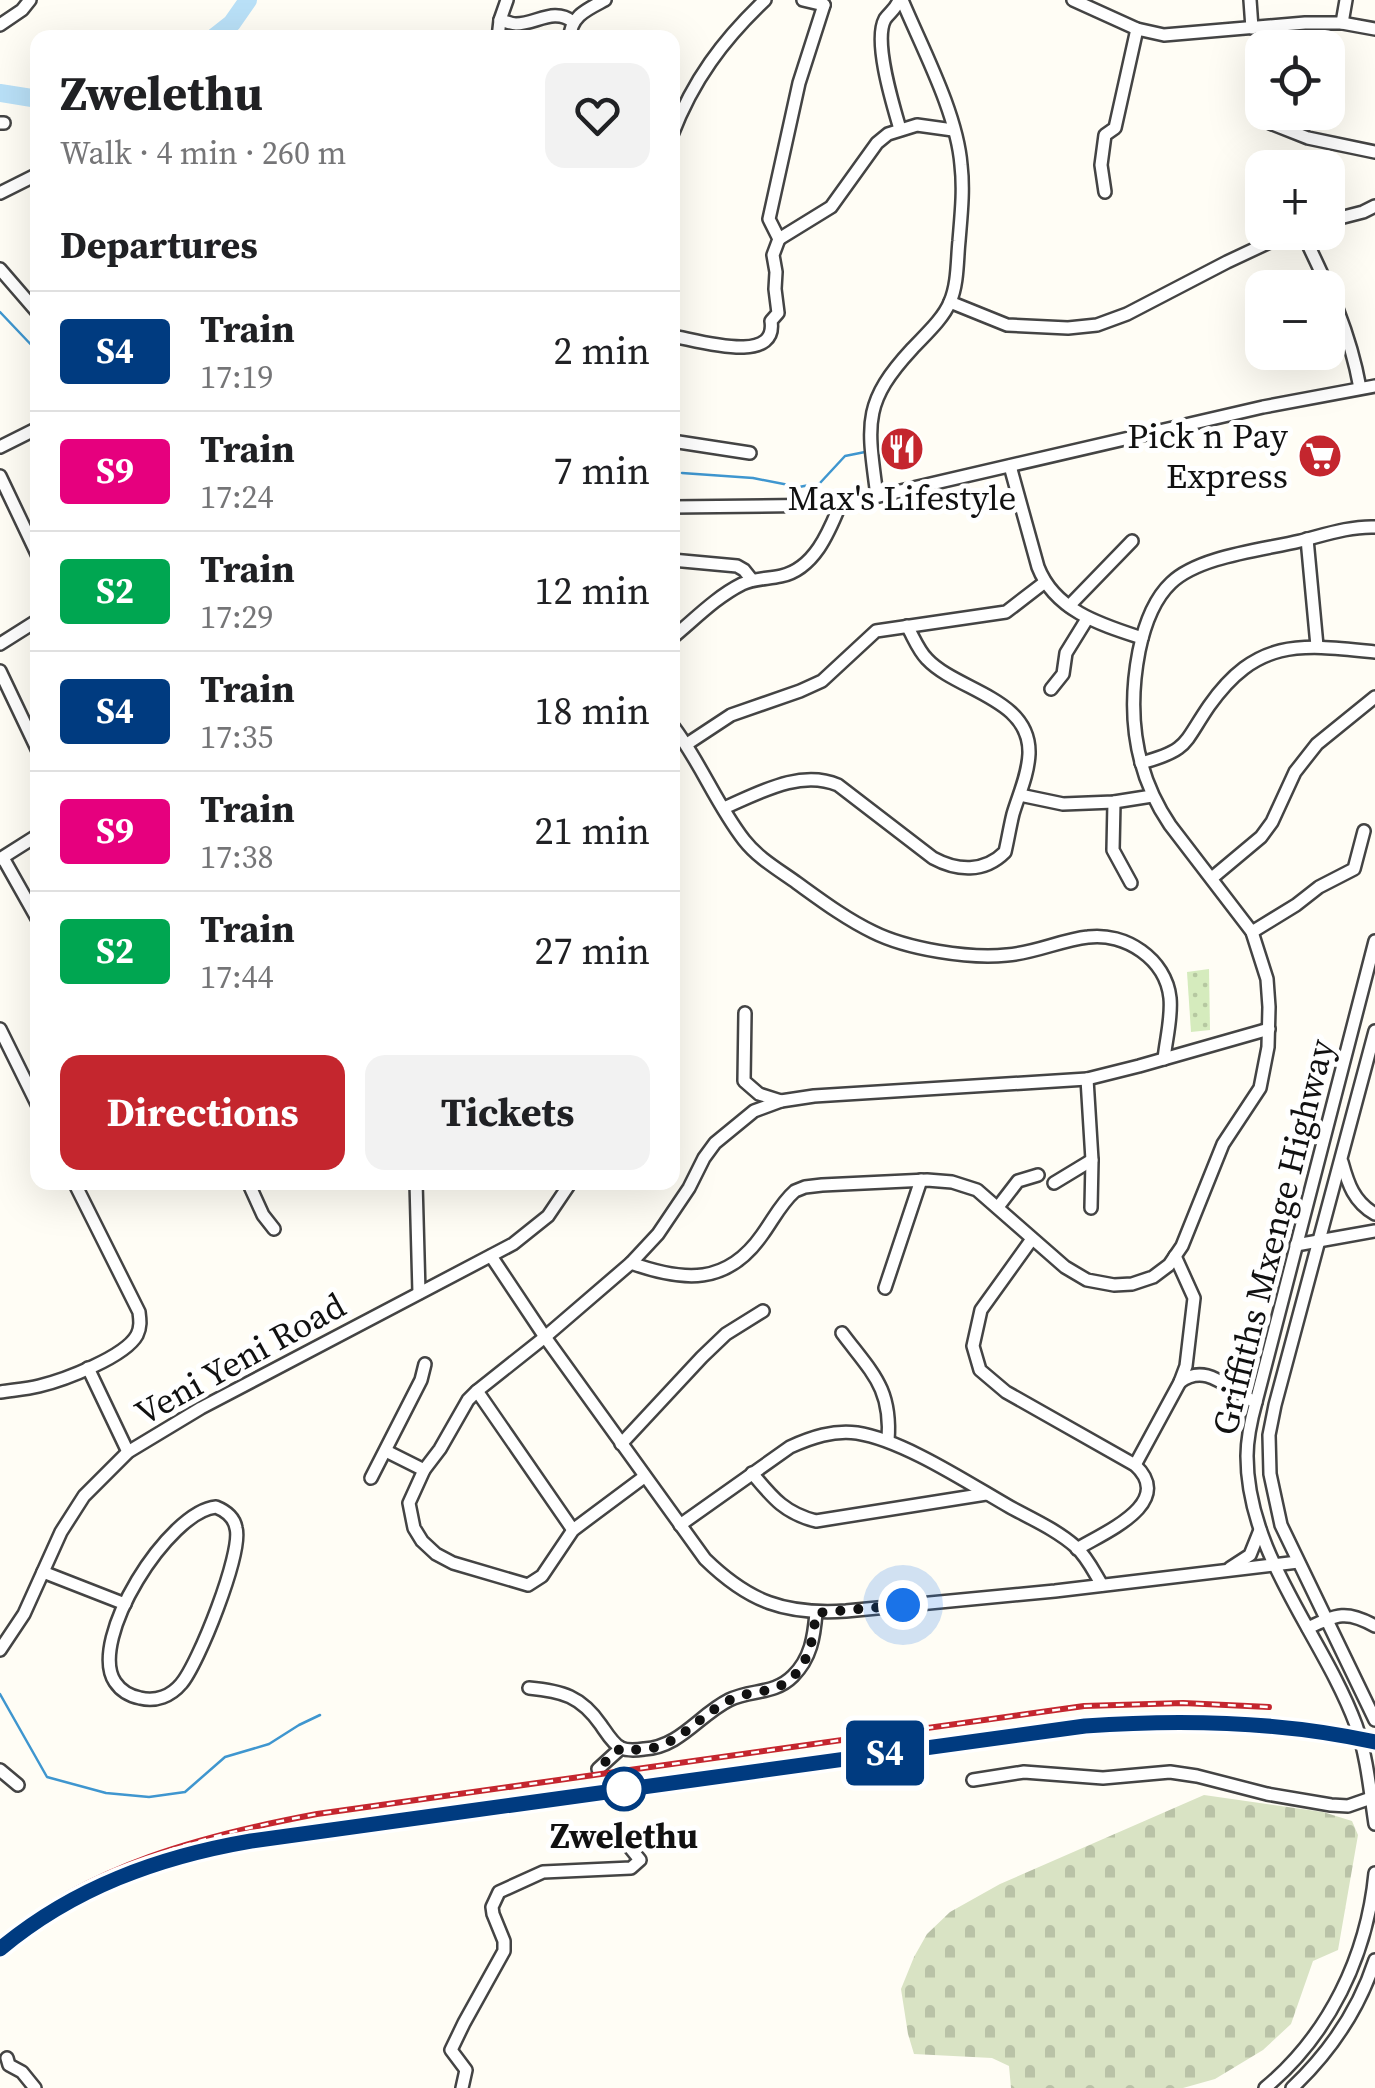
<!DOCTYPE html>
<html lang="en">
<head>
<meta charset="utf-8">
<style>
  body { margin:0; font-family:"Source Serif 4",serif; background:#f2f2f2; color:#202124; height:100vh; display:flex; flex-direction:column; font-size:38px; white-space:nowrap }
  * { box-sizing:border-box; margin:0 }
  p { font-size:32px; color:#757577 }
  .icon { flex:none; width:55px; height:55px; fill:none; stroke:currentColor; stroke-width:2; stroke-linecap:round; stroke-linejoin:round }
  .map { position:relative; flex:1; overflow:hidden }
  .panel { position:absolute; left:30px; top:30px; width:650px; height:1160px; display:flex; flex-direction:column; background:#fff; border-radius:20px; box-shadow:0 10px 40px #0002 }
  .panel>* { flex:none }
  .badge { padding:0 20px; border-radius:8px; font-size:35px; line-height:65px }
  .controls { position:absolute; left:1245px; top:30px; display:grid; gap:20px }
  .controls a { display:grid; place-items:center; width:100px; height:100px; border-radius:20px; background:#fff; box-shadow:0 10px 40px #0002; font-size:50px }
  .you { position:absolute; width:50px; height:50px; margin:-25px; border:8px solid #fff; border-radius:50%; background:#1a73e8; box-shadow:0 0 0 15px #1a73e833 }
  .map>.badge { position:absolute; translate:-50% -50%; box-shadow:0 0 0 5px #fff }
  h2 { padding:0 30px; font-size:38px; line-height:90px }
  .round { display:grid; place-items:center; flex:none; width:105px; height:105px; border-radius:20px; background:#f2f2f2 }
  .head { display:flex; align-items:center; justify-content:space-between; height:170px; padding:0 30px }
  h1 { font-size:48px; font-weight:700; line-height:75px }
  .cta { display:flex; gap:20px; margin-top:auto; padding:20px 30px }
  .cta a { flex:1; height:115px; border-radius:20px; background:#c4262e; color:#fff; font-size:40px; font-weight:700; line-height:115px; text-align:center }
  .cta a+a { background:#f2f2f2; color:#202124 }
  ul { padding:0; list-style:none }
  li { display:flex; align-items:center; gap:30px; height:120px; padding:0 30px; border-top:2px solid #e0e0e0 }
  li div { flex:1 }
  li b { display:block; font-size:38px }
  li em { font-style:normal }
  li .badge { min-width:110px; font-weight:700; text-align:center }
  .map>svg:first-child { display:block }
  .green { fill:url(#green-dots) }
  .cemetery { fill:url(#cemetery-stones) }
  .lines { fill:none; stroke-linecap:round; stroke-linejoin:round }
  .stream { stroke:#3f96cf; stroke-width:2.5 }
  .river { stroke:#b9e0f7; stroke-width:18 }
  .minor-casing { stroke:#444; stroke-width:16 }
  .minor { stroke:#fff; stroke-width:11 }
  .rail-casing { stroke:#c4262e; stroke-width:6 }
  .rail { stroke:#fff; stroke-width:2.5; stroke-dasharray:8; stroke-linecap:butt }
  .line-casing { stroke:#fff; stroke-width:22 }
  .line { stroke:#003b80; stroke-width:15 }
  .walk { stroke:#111; stroke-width:10; stroke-dasharray:0 18 }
  .stop-dot { fill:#fff; stroke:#003b80; stroke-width:5 }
  .labels { text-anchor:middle; stroke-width:10; stroke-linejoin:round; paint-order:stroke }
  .poi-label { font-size:35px; fill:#111; stroke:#fff; text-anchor:end }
  .street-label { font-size:35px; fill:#111; stroke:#fff }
  .stop-label { font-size:35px; font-weight:bold; fill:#111; stroke:#fff }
</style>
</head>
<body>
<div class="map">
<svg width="1375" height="2088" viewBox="0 0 1375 2088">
  <defs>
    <pattern id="green-dots" width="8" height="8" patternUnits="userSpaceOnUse" patternTransform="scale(2.5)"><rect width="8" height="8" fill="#d5ebbd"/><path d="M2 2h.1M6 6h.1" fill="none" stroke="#b6c8a1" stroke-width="1.8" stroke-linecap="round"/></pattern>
    <pattern id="cemetery-stones" width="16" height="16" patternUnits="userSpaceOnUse" patternTransform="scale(2.5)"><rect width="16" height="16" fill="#d9e3c4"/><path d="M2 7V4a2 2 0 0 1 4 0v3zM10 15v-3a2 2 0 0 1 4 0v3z" fill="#b9c2a7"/></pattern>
  </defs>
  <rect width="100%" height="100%" fill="#fffdf5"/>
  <polygon class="green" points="1209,969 1210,1030 1191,1032 1187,972"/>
  <polygon class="cemetery" points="1204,1795 1323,1812 1352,1821 1358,1835 1338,1950 1313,1961 1291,2024 1263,2050 1215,2079 1183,2088 1011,2088 1009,2066 992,2058 914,2054 908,2034 901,1989 914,1957 927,1934 950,1912 1000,1884"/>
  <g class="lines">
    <g class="stream">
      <polyline points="0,312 38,352"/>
      <polyline points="682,473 753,478 799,487 820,483 845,456 865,452"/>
      <polyline points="0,1694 47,1777 106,1793 149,1797 185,1792 225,1757 269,1744 299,1725 320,1715"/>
    </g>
    <g class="river">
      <polyline points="213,38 232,23 248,0"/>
      <polyline points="0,93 38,99"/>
    </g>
    <defs>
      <g id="minor">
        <polyline points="803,0 824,5"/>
        <path d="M899 0C896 9 890 12 885 19 873 41 893 105 900 129"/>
        <polyline points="1073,0 1137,29 1164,35 1305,23 1342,23 1375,29"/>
        <polyline points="1250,0 1252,28"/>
        <path d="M500 20C505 21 511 24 516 24 536 24 554 7 573 22"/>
        <polyline points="1342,23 1346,0"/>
        <polyline points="0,25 22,10 30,0"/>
        <polyline points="498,38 500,20 507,0"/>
        <path d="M570 38C570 16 588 9 605 0"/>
        <polyline points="0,123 4,123"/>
        <polyline points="1270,123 1308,138 1375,152"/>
        <path d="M672 135C693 80 723 40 765 0"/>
        <polyline points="1105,192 1101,165 1105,135 1115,128 1137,29"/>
        <polyline points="0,193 38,174"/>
        <polyline points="1328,221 1363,212 1375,206"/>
        <path d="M1302 232C1328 286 1349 328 1360 388"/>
        <polyline points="779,239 831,207 877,143 888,134 917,125 953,130"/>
        <polyline points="0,269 38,313"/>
        <polyline points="950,302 1007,325 1068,328 1097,325 1127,314 1227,262 1291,232"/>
        <path d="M672 336C697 340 778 366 771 321L778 313 775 289 776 272 773 255 779 239 769 219 799 83 824 5"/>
        <polyline points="672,441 750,453"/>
        <polyline points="0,447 38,428"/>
        <path d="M1010 466 1038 567C1055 611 1102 625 1142 638"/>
        <polyline points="0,476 38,556"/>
        <path d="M877 496C868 426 861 404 912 349 925 335 943 319 950 302 958 284 957 260 959 241 961 216 964 190 961 165 957 113 922 48 902 0"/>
        <polyline points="672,507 840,505 1263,407 1375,386"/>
        <polyline points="1307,539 1317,646"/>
        <polyline points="672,560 737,566 744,570 752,580"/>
        <polyline points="1069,606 1132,541"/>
        <path d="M672 638C695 619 716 597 742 584 755 578 768 579 781 576 814 569 829 532 840 505"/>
        <polyline points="0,644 38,620"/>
        <polyline points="0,671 38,751"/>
        <polyline points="1051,689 1063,674 1066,653 1087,619"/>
        <path d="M672 725C700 761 716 804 744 840 758 858 779 870 797 883 822 901 846 919 873 932 907 949 969 959 1007 955 1035 953 1061 940 1088 937 1125 932 1166 959 1170 998 1172 1018 1166 1039 1164 1059"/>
        <polyline points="687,744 731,715 800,691 822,681 876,631 1006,612 1045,582"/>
        <path d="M1141 763C1189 750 1183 744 1209 706 1257 638 1300 644 1375 652"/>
        <polyline points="1020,795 1063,804 1114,802 1152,796"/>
        <polyline points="1114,802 1113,850 1131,883"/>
        <path d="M724 808C759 793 800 769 838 785L933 858C957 871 984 873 1005 852 1008 839 1010 826 1013 814 1019 794 1028 775 1029 754 1031 698 957 691 927 659 918 650 913 636 907 626"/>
        <polyline points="3,858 38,920"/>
        <polyline points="0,859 38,835"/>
        <polyline points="1212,878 1261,837 1272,822 1295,772 1317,744 1375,697"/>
        <polyline points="1252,932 1296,905 1319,887 1354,869 1364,831"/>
        <path d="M1375 941 1256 1402C1251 1420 1247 1437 1247 1456 1247 1555 1323 1636 1356 1725 1367 1756 1370 1791 1375 1824"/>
        <polyline points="745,1013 744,1081 759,1094 781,1101"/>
        <polyline points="0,1029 38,1106"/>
        <polyline points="1375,1031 1275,1405 1269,1435 1270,1474 1281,1525 1375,1720"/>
        <polyline points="1087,1079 1092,1160 1091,1208"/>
        <path d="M1342 1162C1348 1184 1354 1202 1375 1214"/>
        <polyline points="248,1182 263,1215 274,1229"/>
        <polyline points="416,1182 419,1293"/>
        <polyline points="1054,1183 1092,1160"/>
        <polyline points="998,1207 1018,1181 1038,1175"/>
        <path d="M1032 1239 981 1310 973 1346 980 1370 1006 1392 1135 1465C1176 1503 1105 1532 1077 1549"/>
        <polyline points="1296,1245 1375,1231"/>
        <path d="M491 1256 545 1337 705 1559C749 1602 785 1615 846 1611L1055 1591 1298 1562"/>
        <path d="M631 1263C684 1282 727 1285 762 1235 773 1220 781 1203 795 1191L805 1187 822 1185 927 1180 952 1182 977 1190 1065 1267 1087 1280 1114 1285 1132 1284 1153 1277 1169 1265 1182 1246 1223 1144 1260 1088 1268 1047 1269 1007 1267 979 1252 932 1170 825C1134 772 1127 713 1139 651 1144 627 1153 600 1171 583 1199 556 1263 550 1300 541 1324 535 1350 526 1375 527"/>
        <polyline points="885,1288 921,1180"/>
        <path d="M842 1333C872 1373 892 1388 888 1441"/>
        <polyline points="88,1368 128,1452"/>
        <path d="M1180 1382C1208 1361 1229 1392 1256 1402"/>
        <polyline points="477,1391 573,1530"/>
        <path d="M0 1392C13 1390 27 1389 39 1386 64 1380 125 1357 137 1335 141 1327 140 1320 139 1312L74 1182"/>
        <polyline points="621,1444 702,1357 726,1334 763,1311"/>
        <polyline points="386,1451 424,1470"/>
        <polyline points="1135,1465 1180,1382 1186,1366 1194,1298 1175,1256"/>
        <path d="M752 1473C772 1497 784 1513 816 1521L986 1494"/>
        <polyline points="644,1477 573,1530 542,1576 528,1585 453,1563 436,1554 422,1541 414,1528 409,1503 424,1470 440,1449 468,1400 477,1391 545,1337 631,1263 658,1234 689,1188 704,1158 715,1143 754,1111 781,1101 814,1096 1087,1079 1139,1066 1269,1029"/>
        <polyline points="371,1478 421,1380 425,1364"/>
        <path d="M216 1507C226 1511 234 1517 236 1528 243 1552 198 1665 181 1684 171 1696 156 1702 140 1698 130 1696 121 1691 115 1682 87 1640 169 1511 216 1507Z"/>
        <path d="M680 1525 790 1447C812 1437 833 1430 857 1433 903 1440 968 1483 1010 1507 1032 1519 1057 1530 1076 1547 1087 1557 1094 1572 1102 1585"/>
        <polyline points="1230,1568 1250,1555 1260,1530"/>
        <polyline points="43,1572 125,1604"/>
        <path d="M1308 1628C1337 1614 1347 1610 1375 1626"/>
        <polyline points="0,1650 24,1614 61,1532 84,1496 128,1452 201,1408 513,1244 548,1216 571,1182"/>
        <path d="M529 1688C562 1691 581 1696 601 1725 606 1732 613 1744 621 1748 628 1751 637 1750 644 1749 680 1747 699 1715 729 1700 751 1689 774 1695 793 1676 811 1658 814 1637 816 1613"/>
        <polyline points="598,1769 621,1748"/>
        <polyline points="0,1770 18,1785"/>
        <polyline points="973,1780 1024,1772 1103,1778 1170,1772 1197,1776 1267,1794 1331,1805 1348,1806 1371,1798"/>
        <polyline points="7,2058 9,2065 22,2072 35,2088"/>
        <polyline points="462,2088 466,2070 451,2050 464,2023 504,1951 504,1941 493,1914 492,1907 499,1892 543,1872 631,1868 640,1860 619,1834"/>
        <path d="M1265 2088C1329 2035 1367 1956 1375 1873"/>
        <path d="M1292 2088C1329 2053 1359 2009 1375 1960"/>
      </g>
    </defs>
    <use href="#minor" class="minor-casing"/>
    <use href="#minor" class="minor"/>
    <defs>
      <g id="rail">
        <polyline points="239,1843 1085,1726 1184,1722 1268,1727"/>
        <path d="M0 1941C88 1865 205 1835 317 1814L1084 1706 1183 1703 1269 1707"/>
      </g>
    </defs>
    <use href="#rail" class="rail-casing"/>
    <use href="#rail" class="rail"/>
  </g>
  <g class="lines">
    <defs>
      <path id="line" d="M0 1949C73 1888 158 1857 251 1841L1085 1726C1181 1719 1280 1721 1375 1742"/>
    </defs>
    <use href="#line" class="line-casing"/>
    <use href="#line" class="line"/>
    <path class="walk" d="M624 1789 603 1766 606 1761 621 1748C673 1758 690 1720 730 1700 751 1689 774 1695 793 1677 811 1658 813 1637 816 1613L903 1605"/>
  </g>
  <defs>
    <symbol id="restaurant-disc" viewBox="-11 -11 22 22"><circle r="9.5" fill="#c4262e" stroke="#fff"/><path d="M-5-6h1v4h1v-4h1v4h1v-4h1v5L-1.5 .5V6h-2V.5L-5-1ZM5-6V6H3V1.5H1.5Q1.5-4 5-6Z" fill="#fff"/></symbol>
    <symbol id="supermarket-disc" viewBox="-11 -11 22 22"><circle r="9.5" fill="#c4262e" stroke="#fff"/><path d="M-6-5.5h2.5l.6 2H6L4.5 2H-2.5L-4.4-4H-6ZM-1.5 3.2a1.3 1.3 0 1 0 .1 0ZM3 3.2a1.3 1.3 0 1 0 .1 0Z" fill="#fff"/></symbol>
  </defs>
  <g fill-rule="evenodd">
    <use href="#restaurant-disc" x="877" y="424" width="50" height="50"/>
    <use href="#supermarket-disc" x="1295" y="431" width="50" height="50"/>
  </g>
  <circle class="stop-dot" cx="624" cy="1789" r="20"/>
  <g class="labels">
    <g class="poi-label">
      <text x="1288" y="448">Pick n Pay<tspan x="1288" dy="40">Express</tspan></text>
      <text x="902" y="510" text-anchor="middle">Max's Lifestyle</text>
    </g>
    <g class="street-label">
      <text transform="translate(1273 1237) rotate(-76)" y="12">Griffiths Mxenge Highway</text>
      <text transform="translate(240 1359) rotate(-29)" y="12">Veni Yeni Road</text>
    </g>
    <g class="stop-label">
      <text x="624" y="1848">Zwelethu</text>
    </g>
  </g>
</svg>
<div class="controls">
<a><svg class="icon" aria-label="locate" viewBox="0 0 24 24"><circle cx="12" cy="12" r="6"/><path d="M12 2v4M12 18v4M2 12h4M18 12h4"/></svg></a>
<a>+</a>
<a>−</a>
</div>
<div class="you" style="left:903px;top:1605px"></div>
<b class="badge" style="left:885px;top:1753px;background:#003b80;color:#fff">S4</b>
<section class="panel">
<div class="head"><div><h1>Zwelethu</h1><p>Walk · 4 min · 260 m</p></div><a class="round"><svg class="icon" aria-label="heart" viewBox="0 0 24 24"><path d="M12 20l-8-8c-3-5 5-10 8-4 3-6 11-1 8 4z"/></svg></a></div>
<h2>Departures</h2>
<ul>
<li><span class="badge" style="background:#003b80;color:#fff">S4</span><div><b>Train</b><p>17:19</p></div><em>2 min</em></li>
<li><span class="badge" style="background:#e6007e;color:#fff">S9</span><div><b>Train</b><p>17:24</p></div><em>7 min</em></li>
<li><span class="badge" style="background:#00a651;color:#fff">S2</span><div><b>Train</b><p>17:29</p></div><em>12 min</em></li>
<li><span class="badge" style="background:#003b80;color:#fff">S4</span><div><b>Train</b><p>17:35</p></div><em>18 min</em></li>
<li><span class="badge" style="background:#e6007e;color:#fff">S9</span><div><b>Train</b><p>17:38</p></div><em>21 min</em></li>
<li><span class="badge" style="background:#00a651;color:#fff">S2</span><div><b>Train</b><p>17:44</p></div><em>27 min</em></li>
</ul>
<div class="cta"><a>Directions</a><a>Tickets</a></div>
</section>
</div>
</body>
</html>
